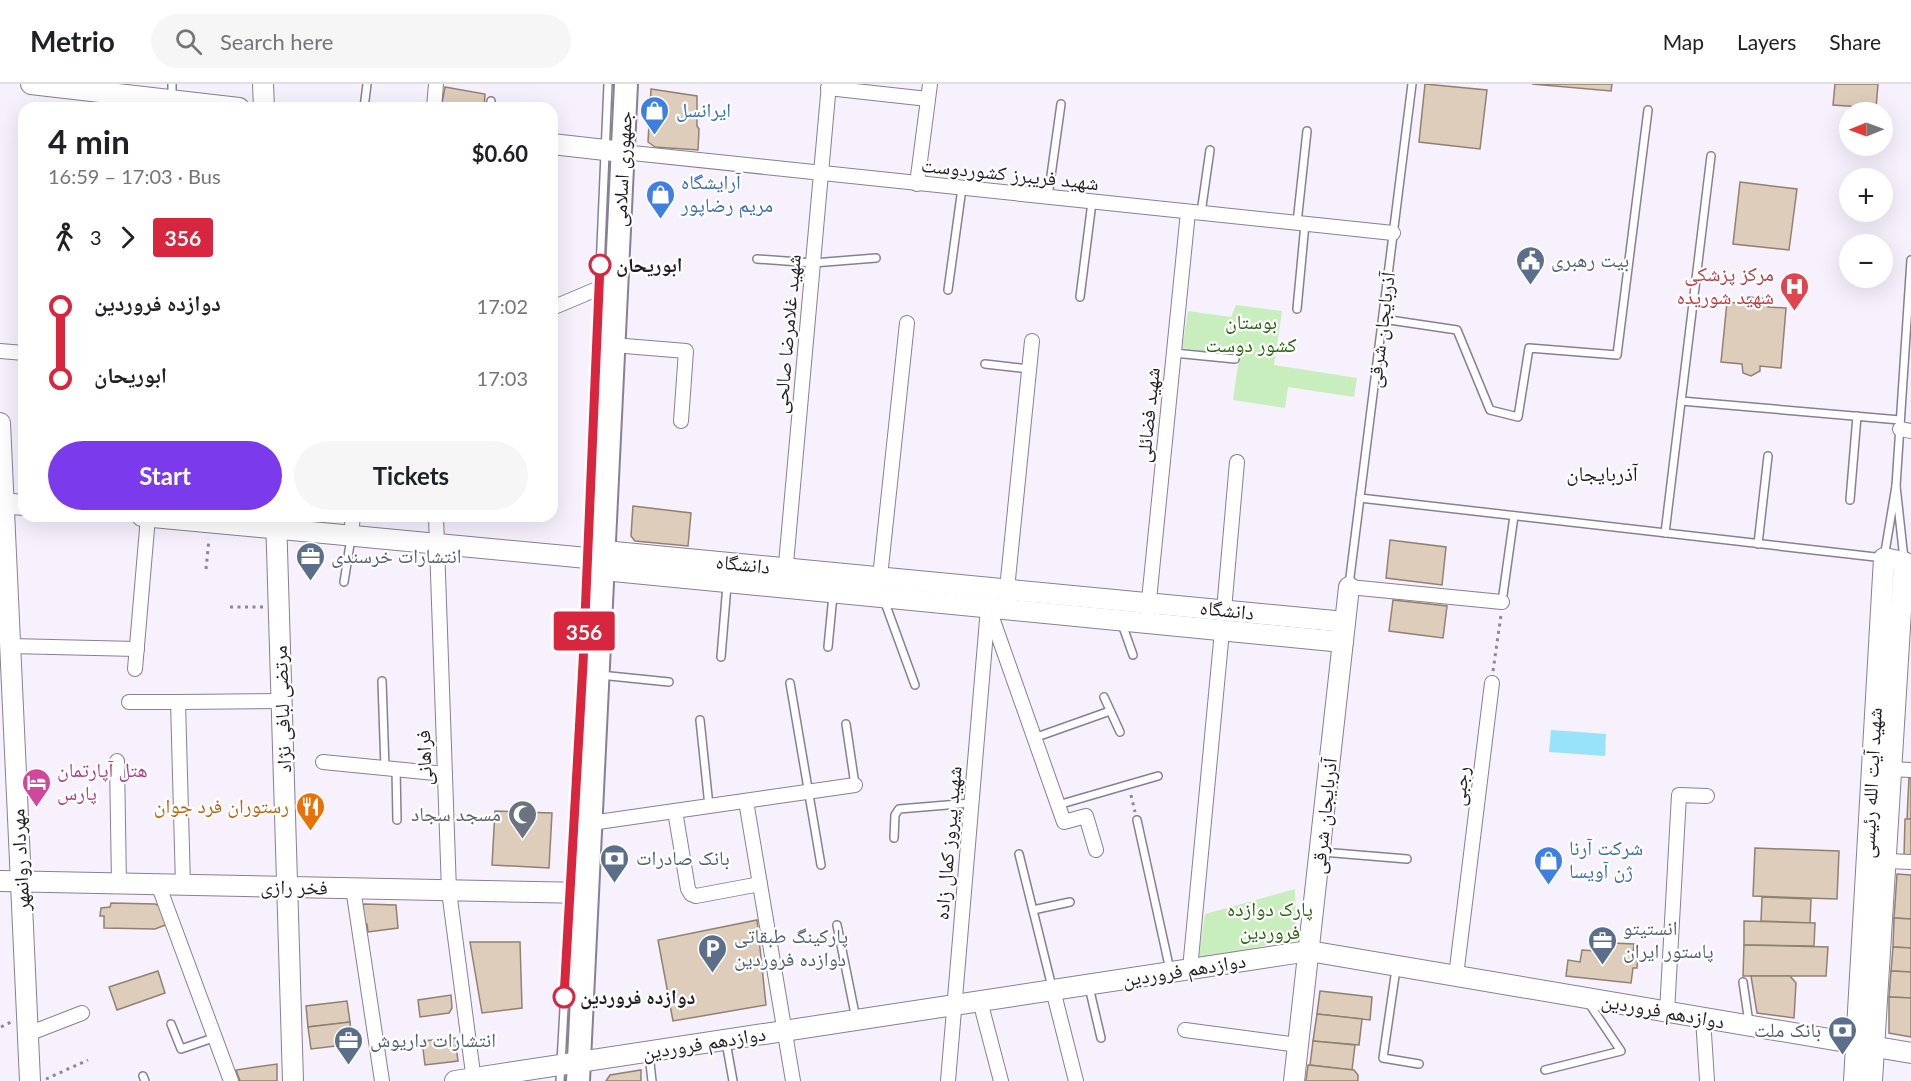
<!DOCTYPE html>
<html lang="en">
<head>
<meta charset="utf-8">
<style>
  body { margin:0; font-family:Lato,"Noto Naskh Arabic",sans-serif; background:#f6f6f6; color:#202124; height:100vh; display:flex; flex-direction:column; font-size:22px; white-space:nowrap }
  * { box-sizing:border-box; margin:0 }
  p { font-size:20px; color:#757577 }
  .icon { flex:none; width:33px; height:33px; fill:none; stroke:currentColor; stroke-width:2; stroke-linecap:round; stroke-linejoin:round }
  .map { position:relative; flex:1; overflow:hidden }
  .sheet { position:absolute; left:18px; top:18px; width:540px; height:420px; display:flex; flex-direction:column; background:#fff; border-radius:18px; box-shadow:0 6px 24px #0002 }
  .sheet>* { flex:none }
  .badge { padding:0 12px; border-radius:4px; font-size:21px; line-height:39px }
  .needle { width:39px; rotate:269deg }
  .fabs { position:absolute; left:1839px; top:18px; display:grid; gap:12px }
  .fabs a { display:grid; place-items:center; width:54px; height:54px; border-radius:50%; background:#fff; box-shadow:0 6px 24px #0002; font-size:30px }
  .map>.badge { position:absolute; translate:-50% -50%; box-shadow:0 0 0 3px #fff }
  .legs { display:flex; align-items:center; gap:9px; height:66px; padding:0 30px; font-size:20px }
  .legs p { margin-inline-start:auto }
  .overview { display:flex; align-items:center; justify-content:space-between; height:102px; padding:0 30px }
  h1 { font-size:33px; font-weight:700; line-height:45px }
  .primary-button { display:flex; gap:12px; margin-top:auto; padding:12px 30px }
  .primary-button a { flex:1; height:69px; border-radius:36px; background:#7c3aed; color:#fff; font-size:24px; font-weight:700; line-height:69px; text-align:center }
  .primary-button a+a { background:#f6f6f6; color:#202124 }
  ul { padding:0 30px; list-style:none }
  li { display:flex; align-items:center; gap:21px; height:72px; font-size:22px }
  li i { display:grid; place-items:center; width:9px; height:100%; margin:0 8px; background:currentColor }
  li i::after { content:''; width:15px; height:15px; margin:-8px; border:4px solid; border-radius:50%; background:#fff }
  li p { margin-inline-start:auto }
  li:first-child i { background:linear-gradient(#0000 50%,currentColor 0) }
  li:last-child i { background:linear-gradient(currentColor 50%,#0000 0) }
  header { display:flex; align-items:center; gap:36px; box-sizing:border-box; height:84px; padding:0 30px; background:#fff; border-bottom:2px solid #e0e0e0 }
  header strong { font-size:28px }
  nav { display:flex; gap:33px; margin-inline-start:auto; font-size:21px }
  .search { width:420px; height:54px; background:#f6f6f6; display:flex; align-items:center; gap:15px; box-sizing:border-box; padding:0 21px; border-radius:33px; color:#757577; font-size:22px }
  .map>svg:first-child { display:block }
  .green { fill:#c9eebd }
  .water { fill:#98e3fa }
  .building { fill:#ddcdba; stroke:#918170; stroke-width:1.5 }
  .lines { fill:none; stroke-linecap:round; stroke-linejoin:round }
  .lane-casing { stroke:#897f93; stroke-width:10 }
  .street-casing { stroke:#897f93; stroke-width:16 }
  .secondary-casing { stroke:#897f93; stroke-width:22 }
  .primary-casing { stroke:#897f93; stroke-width:26 }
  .path { stroke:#8d8892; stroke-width:3; stroke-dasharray:3 4.5; stroke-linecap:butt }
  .lane { stroke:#fff; stroke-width:7 }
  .street { stroke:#fff; stroke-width:14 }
  .secondary { stroke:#fff; stroke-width:20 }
  .primary { stroke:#fff; stroke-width:22 }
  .line-1-casing { stroke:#fff; stroke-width:14 }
  .line-1 { stroke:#d7263d; stroke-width:9 }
  .stop-1-dot { fill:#fff; stroke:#d7263d; stroke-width:3 }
  .labels { text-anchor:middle; stroke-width:4.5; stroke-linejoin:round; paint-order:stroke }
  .shop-label { font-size:20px; fill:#366cbe; stroke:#fff; text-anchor:start }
  .street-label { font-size:20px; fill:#201c23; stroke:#fff }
  .service-label { font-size:20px; fill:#4e5e75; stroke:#fff; text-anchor:start }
  .stop-label { font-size:20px; font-weight:bold; fill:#201c23; stroke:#fff; text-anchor:start }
  .health-label { font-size:20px; fill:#be3a42; stroke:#fff; text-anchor:end }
  .park-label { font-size:20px; fill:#27630c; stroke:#fff }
  .hotel-label { font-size:20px; fill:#b23c85; stroke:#fff; text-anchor:start }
  .food-label { font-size:20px; fill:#c56008; stroke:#fff; text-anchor:end }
  .worship-label { font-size:20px; fill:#5b616d; stroke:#fff; text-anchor:end }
  .neighbourhood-label { font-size:21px; fill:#201c23; stroke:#fff }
</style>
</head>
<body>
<header>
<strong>Metrio</strong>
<div class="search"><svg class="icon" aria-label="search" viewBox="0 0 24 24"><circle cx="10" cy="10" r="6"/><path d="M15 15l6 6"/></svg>Search here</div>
<nav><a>Map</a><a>Layers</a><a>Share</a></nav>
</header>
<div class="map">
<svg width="1911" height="997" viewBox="0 0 1911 997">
  <rect width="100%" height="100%" fill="#f7f0fd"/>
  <g class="green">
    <polygon points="1236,221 1282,227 1274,281 1357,294 1354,313 1288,303 1285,324 1233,316 1239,273 1182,264 1188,227 1231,233"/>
    <polygon points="1295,805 1296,854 1198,877 1205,830"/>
  </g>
  <polygon class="water" points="1551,646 1606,650 1605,672 1549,668"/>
  <g class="building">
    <polygon points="1425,0 1487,6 1480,65 1419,58"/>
    <polygon points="1532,0 1612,0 1611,7"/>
    <polygon points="1835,0 1878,0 1876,24 1833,21"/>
    <polygon points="445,3 485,10 484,24 441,24"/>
    <polygon points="651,5 697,12 697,42 699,45 698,66 655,63 648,58"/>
    <polygon points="1740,98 1797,105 1789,166 1733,160"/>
    <polygon points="1748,213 1769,215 1768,223 1786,224 1781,284 1760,282 1760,287 1751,292 1743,289 1742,280 1721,278 1727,218 1747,220"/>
    <polygon points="633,422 691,429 688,462 635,457 631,452"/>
    <polygon points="1390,456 1446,463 1442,501 1386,494"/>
    <polygon points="1393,516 1447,522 1443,554 1389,547"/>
    <polygon points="1909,693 1911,694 1911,735 1907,735"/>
    <polygon points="495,727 552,729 549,784 492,781"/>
    <polygon points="1905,735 1911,735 1911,773 1904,773"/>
    <polygon points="1755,764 1839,767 1837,815 1753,812"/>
    <polygon points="1897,790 1911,791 1911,835 1894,834"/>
    <polygon points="1762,813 1811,815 1810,839 1761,837"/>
    <polygon points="111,819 155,820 163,823 168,840 155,845 104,844 104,832 100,832 101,824 110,823"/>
    <polygon points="364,820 396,821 398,844 368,848 367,840 364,840 362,824"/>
    <polygon points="1894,834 1911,835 1911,864 1893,863"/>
    <polygon points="757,836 766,921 673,937 658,856"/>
    <polygon points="1744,837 1815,839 1814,862 1744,861"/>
    <polygon points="470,858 520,858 522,924 482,929"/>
    <polygon points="1612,859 1634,860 1633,869 1638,869 1637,884 1633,884 1631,899 1566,892 1568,876 1580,878 1582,866 1612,868"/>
    <polygon points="1744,861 1828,863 1826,892 1743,892"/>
    <polygon points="1893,863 1911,864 1911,888 1891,887"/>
    <polygon points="158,887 165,909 117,926 109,903"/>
    <polygon points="1891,887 1911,888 1911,914 1889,913"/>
    <polygon points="1751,892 1790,892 1796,899 1794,934 1757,929"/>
    <polygon points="1320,907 1372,913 1370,936 1317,930"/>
    <polygon points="451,911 452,924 449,929 420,933 418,916"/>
    <polygon points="1889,913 1911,914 1911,953 1889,949"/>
    <polygon points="347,917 350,938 308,943 306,922"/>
    <polygon points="1317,930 1362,935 1359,961 1313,957"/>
    <polygon points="350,938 352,960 311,965 308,943"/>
    <polygon points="455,954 458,977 425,981 422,957"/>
    <polygon points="1313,957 1355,961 1352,986 1310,981"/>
    <polygon points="277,980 277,997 240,997 236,986"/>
    <polygon points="1308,981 1354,986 1358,991 1358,997 1306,997"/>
    <polygon points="641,986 641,997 606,997 610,991"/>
  </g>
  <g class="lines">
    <defs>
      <g id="lane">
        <polyline points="172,14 172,0"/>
        <polyline points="364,24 367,0"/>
        <polyline points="491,24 491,17"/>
        <polyline points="1048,113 1061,20"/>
        <polyline points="1201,129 1210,66"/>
        <polyline points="1297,139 1307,47"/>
        <polyline points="757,175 813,179 876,174"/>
        <polyline points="948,206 962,104"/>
        <polyline points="1080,213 1092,118"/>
        <polyline points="1297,225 1305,140"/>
        <polyline points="1383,235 1457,246 1490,326 1518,333 1529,264 1617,271 1648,26"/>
        <polyline points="1174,269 1235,275"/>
        <polyline points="985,280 1029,285"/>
        <polyline points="1681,317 1900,336"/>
        <polyline points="1896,402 1911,176"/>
        <polyline points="1360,414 1884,474 1896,402 1904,475"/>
        <polyline points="1850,416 1857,332"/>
        <polyline points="1665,449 1711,72"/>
        <polyline points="1758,460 1768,372"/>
        <polyline points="344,498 351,454"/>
        <polyline points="1349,501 1412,0"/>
        <polyline points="884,516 915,601"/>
        <polyline points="1502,518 1514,432"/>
        <polyline points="1122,540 1133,571"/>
        <polyline points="828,563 833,511"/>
        <polyline points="721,573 727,501"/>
        <polyline points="600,591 669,598"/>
        <polyline points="382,597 385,684"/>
        <polyline points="790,599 821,781"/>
        <polyline points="1104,613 1120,648"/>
        <polyline points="700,636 709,722"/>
        <polyline points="846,640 855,701"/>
        <polyline points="1034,654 1110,627"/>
        <polyline points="396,685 397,736"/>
        <polyline points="1058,721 1158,692"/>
        <polyline points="1137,736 1170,886"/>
        <polyline points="894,754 895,731 899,725 971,719"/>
        <polyline points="1322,768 1407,775"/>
        <polyline points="1019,770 1052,903"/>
        <polyline points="1033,826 1070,818"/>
        <polyline points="837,841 856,935"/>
        <polyline points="1396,885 1383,974 1419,980"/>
        <polyline points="1743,898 1749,939"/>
        <polyline points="1089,903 1101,954"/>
        <polyline points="171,940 181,965 216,953"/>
        <polyline points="726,958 733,997"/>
        <polyline points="649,970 652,997"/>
        <polyline points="1545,986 1621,967 1588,918"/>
        <polyline points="143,992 145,997"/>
        <polyline points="560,997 583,580 608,0"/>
      </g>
      <g id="street">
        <polyline points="828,4 928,15"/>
        <polyline points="434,24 436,0"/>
        <polyline points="623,68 1393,149"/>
        <polyline points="917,100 930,0"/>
        <polyline points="552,224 616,197"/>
        <polyline points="613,261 686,267 681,337"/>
        <polyline points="0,267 24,269"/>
        <polyline points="1900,345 1911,347"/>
        <polyline points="436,432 449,807 474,997"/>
        <polyline points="351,451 353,432"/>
        <polyline points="785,491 829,0"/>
        <polyline points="880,493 907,239"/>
        <polyline points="1349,503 1502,518"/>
        <polyline points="1006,515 1032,257"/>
        <polyline points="1148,526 1188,128"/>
        <polyline points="1224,526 1237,378"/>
        <polyline points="990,528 1064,738 1086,732 1096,766"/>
        <polyline points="10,562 137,565"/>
        <polyline points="135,585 148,433"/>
        <polyline points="129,618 178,618"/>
        <polyline points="117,677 119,799"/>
        <polyline points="323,678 445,690"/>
        <polyline points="1891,685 1911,686"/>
        <polyline points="746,717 793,997"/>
        <polyline points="675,727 688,805 691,810 696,812 760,800"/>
        <polyline points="591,739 855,701"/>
        <polyline points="1886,777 1911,778"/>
        <polyline points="158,800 231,997"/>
        <polyline points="183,801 178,618 282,617"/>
        <polyline points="353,804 382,997"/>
        <polyline points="1190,885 1222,547"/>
        <polyline points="1456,892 1492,599"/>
        <polyline points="1053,906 1076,997"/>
        <polyline points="980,917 1001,997"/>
        <polyline points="1667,928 1679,711 1707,712"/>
        <polyline points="1703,934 1707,997"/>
        <polyline points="1185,946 1298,961"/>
        <polyline points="28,950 82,929"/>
        <polyline points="948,997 988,524"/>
      </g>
      <g id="secondary">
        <polyline points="31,0 239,24"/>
        <polyline points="263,0 264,24"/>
        <polyline points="552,60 623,68"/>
        <polyline points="0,339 30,997"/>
        <polyline points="0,419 24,421"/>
        <polyline points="142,432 587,474 604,467 1345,538"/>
        <polyline points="276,432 293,997"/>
        <polyline points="603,486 1343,558"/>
        <polyline points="0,797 587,809"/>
        <polyline points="455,997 1309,867 1911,969"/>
        <polyline points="1294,997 1349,503"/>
        <polyline points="1854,997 1884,474 1904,478 1872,997"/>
      </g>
      <polyline id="primary" points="578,997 626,0"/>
    </defs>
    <use href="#lane" class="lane-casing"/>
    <use href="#street" class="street-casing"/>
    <use href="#secondary" class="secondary-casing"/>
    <use href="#primary" class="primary-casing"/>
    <g class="path">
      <polyline points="206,485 209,455"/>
      <polyline points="230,523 264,523"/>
      <polyline points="1493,587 1501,531"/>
      <polyline points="1131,711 1135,728"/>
      <polyline points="1,943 11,938"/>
      <polyline points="46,995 88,976"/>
    </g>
    <use href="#lane" class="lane"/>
    <use href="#street" class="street"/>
    <use href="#secondary" class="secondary"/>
    <use href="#primary" class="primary"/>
  </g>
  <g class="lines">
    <defs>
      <polyline id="line-1" points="564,913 583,580 600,181"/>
    </defs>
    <use href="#line-1" class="line-1-casing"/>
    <use href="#line-1" class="line-1"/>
  </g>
  <defs>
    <symbol id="shop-pin" viewBox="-11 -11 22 30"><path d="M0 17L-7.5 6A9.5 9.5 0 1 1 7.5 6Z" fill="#3f7fe0" stroke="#fff"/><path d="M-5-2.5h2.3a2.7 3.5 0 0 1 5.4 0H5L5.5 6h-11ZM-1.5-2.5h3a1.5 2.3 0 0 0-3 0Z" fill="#fff"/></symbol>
    <symbol id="civic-pin" viewBox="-11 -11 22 30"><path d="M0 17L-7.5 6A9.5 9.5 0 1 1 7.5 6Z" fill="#5c6f8a" stroke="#fff"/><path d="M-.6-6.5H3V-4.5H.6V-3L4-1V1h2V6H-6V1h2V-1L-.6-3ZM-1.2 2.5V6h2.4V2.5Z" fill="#fff"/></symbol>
    <symbol id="hospital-pin" viewBox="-11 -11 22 30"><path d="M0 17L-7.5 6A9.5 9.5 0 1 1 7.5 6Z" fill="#e0444e" stroke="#fff"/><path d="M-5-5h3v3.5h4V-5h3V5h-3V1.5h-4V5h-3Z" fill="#fff"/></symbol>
    <symbol id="office-pin" viewBox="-11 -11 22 30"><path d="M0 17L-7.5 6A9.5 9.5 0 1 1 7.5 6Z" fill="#5c6f8a" stroke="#fff"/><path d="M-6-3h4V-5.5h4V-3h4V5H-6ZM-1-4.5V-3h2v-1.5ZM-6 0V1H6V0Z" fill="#fff"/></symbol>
    <symbol id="hotel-pin" viewBox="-11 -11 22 30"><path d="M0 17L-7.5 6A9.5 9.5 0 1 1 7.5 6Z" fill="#d1479c" stroke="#fff"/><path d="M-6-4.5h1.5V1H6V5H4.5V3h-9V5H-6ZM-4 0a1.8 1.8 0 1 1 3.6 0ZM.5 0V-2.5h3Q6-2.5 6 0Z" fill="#fff"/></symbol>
    <symbol id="restaurant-pin" viewBox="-11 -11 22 30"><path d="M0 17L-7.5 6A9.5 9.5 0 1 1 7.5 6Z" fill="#e8710a" stroke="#fff"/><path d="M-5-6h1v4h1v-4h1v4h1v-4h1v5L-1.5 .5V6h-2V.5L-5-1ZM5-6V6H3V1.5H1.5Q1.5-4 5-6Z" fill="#fff"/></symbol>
    <symbol id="mosque-pin" viewBox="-11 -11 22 30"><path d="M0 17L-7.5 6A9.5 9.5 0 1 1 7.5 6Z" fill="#6b7280" stroke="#fff"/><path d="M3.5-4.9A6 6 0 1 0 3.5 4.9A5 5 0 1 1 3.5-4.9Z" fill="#fff"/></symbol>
    <symbol id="bank-pin" viewBox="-11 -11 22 30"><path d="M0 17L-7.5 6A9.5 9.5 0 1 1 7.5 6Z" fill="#5c6f8a" stroke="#fff"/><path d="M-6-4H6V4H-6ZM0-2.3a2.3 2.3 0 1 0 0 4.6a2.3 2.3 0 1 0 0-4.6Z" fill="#fff"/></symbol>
    <symbol id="parking-pin" viewBox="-11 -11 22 30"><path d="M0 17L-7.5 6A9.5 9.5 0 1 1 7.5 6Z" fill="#5c6f8a" stroke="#fff"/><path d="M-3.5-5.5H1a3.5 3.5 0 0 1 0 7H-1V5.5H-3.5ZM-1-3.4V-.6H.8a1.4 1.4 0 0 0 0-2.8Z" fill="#fff"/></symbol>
  </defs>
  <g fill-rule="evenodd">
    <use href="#shop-pin" x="638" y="10" width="33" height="45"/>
    <use href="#shop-pin" x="644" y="94" width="33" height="45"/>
    <use href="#civic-pin" x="1514" y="160" width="33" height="45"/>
    <use href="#hospital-pin" x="1778" y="186" width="33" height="45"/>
    <use href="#office-pin" x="294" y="456" width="33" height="45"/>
    <use href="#hotel-pin" x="20" y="682" width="33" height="45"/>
    <use href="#restaurant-pin" x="294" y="706" width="33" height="45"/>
    <use href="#mosque-pin" x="506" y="714" width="33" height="45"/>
    <use href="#bank-pin" x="598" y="758" width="33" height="45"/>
    <use href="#shop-pin" x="1532" y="760" width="33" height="45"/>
    <use href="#office-pin" x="1586" y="840" width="33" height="45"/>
    <use href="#parking-pin" x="696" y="848" width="33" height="45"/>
    <use href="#bank-pin" x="1826" y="930" width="33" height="45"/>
    <use href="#office-pin" x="332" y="940" width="33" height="45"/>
  </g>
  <g class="stop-1-dot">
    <circle cx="600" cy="181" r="10"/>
    <circle cx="564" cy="913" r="10"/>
  </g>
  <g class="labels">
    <g class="shop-label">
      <text x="676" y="33">ایرانسل</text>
      <text x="681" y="105">آرایشگاه<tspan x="681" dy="23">مریم رضاپور</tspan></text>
      <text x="1569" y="771">شرکت آرنا<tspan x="1569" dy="23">ژن آویسا</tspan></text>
    </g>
    <g class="street-label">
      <text transform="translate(622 85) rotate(-87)" y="7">جمهوری اسلامی</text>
      <text transform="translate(1010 90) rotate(6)" y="7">شهید فریبرز کشوردوست</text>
      <text transform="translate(1381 246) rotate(-83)" y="7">آذربایجان شرقی</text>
      <text transform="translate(787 250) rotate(-85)" y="7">شهید غلامرضا صالحی</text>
      <text transform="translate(1148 331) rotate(-84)" y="7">شهید فضائلی</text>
      <text transform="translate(743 480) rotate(6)" y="7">دانشگاه</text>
      <text transform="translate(1227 526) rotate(6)" y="7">دانشگاه</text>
      <text transform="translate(282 625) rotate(-92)" y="7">مرتضی لبافی نژاد</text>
      <text transform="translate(424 674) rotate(-92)" y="7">فراهانی</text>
      <text transform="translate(1871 699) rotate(-87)" y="7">شهید آیت الله رئیسی</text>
      <text transform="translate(1460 702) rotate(-83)" y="7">رجبی</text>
      <text transform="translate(1324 732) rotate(-84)" y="7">آذربایجان شرقی</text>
      <text transform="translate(948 759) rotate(-85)" y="7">شهید پیروز کمال زاده</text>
      <text transform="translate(20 776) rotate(-93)" y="7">مهرداد روانمهر</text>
      <text transform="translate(294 803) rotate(1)" y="7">فخر رازی</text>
      <text transform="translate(1184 886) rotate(-9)" y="7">دوازدهم فروردین</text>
      <text transform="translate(1663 927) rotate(10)" y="7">دوازدهم فروردین</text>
      <text transform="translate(704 959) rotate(-9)" y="7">دوازدهم فروردین</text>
    </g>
    <g class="service-label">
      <text x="1551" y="183">بیت رهبری</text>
      <text x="331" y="479">انتشارات خرسندی</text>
      <text x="636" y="781">بانک صادرات</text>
      <text x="1623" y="851">انستیتو<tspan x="1623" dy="23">پاستور ایران</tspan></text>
      <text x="734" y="859">پارکینگ طبقاتی<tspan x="734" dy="23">دوازده فروردین</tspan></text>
      <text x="1821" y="953" text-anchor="end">بانک ملت</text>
      <text x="370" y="963">انتشارات داریوش</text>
    </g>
    <g class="stop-label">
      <text x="616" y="188">ابوریحان</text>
      <text x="580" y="920">دوازده فروردین</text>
    </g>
    <g class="health-label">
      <text x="1774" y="197">مرکز پزشکی<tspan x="1774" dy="23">شهید شوریده</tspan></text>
    </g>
    <g class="park-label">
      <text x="1251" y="245">بوستان<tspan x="1251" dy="23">کشور دوست</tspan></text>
      <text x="1270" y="832">پارک دوازده<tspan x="1270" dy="23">فروردین</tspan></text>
    </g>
    <g class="hotel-label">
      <text x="57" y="693">هتل آپارتمان<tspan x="57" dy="23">پارس</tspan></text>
    </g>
    <g class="food-label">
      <text x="289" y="729">رستوران فرد جوان</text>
    </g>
    <g class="worship-label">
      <text x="501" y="737">مسجد سجاد</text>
    </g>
    <g class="neighbourhood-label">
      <text x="1602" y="397">آذربایجان</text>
    </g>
  </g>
</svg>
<div class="fabs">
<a><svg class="needle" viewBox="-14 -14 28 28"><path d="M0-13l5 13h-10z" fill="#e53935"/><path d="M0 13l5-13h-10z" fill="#757577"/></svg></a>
<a>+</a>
<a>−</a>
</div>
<b class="badge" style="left:584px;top:547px;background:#d7263d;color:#fff">356</b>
<section class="sheet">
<div class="overview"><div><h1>4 min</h1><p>16:59 – 17:03 · Bus</p></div><b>$0.60</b></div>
<div class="legs"><svg class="icon" aria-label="walk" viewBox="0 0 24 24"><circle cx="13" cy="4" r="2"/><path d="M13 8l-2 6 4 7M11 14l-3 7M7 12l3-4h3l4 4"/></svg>3<svg class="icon" aria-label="forward" viewBox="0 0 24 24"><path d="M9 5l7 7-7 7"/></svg><b class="badge" style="background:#d7263d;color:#fff">356</b></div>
<ul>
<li><i style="color:#d7263d"></i><b>دوازده فروردین</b><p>17:02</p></li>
<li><i style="color:#d7263d"></i><b>ابوریحان</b><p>17:03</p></li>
</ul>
<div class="primary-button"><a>Start</a><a>Tickets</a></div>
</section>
</div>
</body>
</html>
